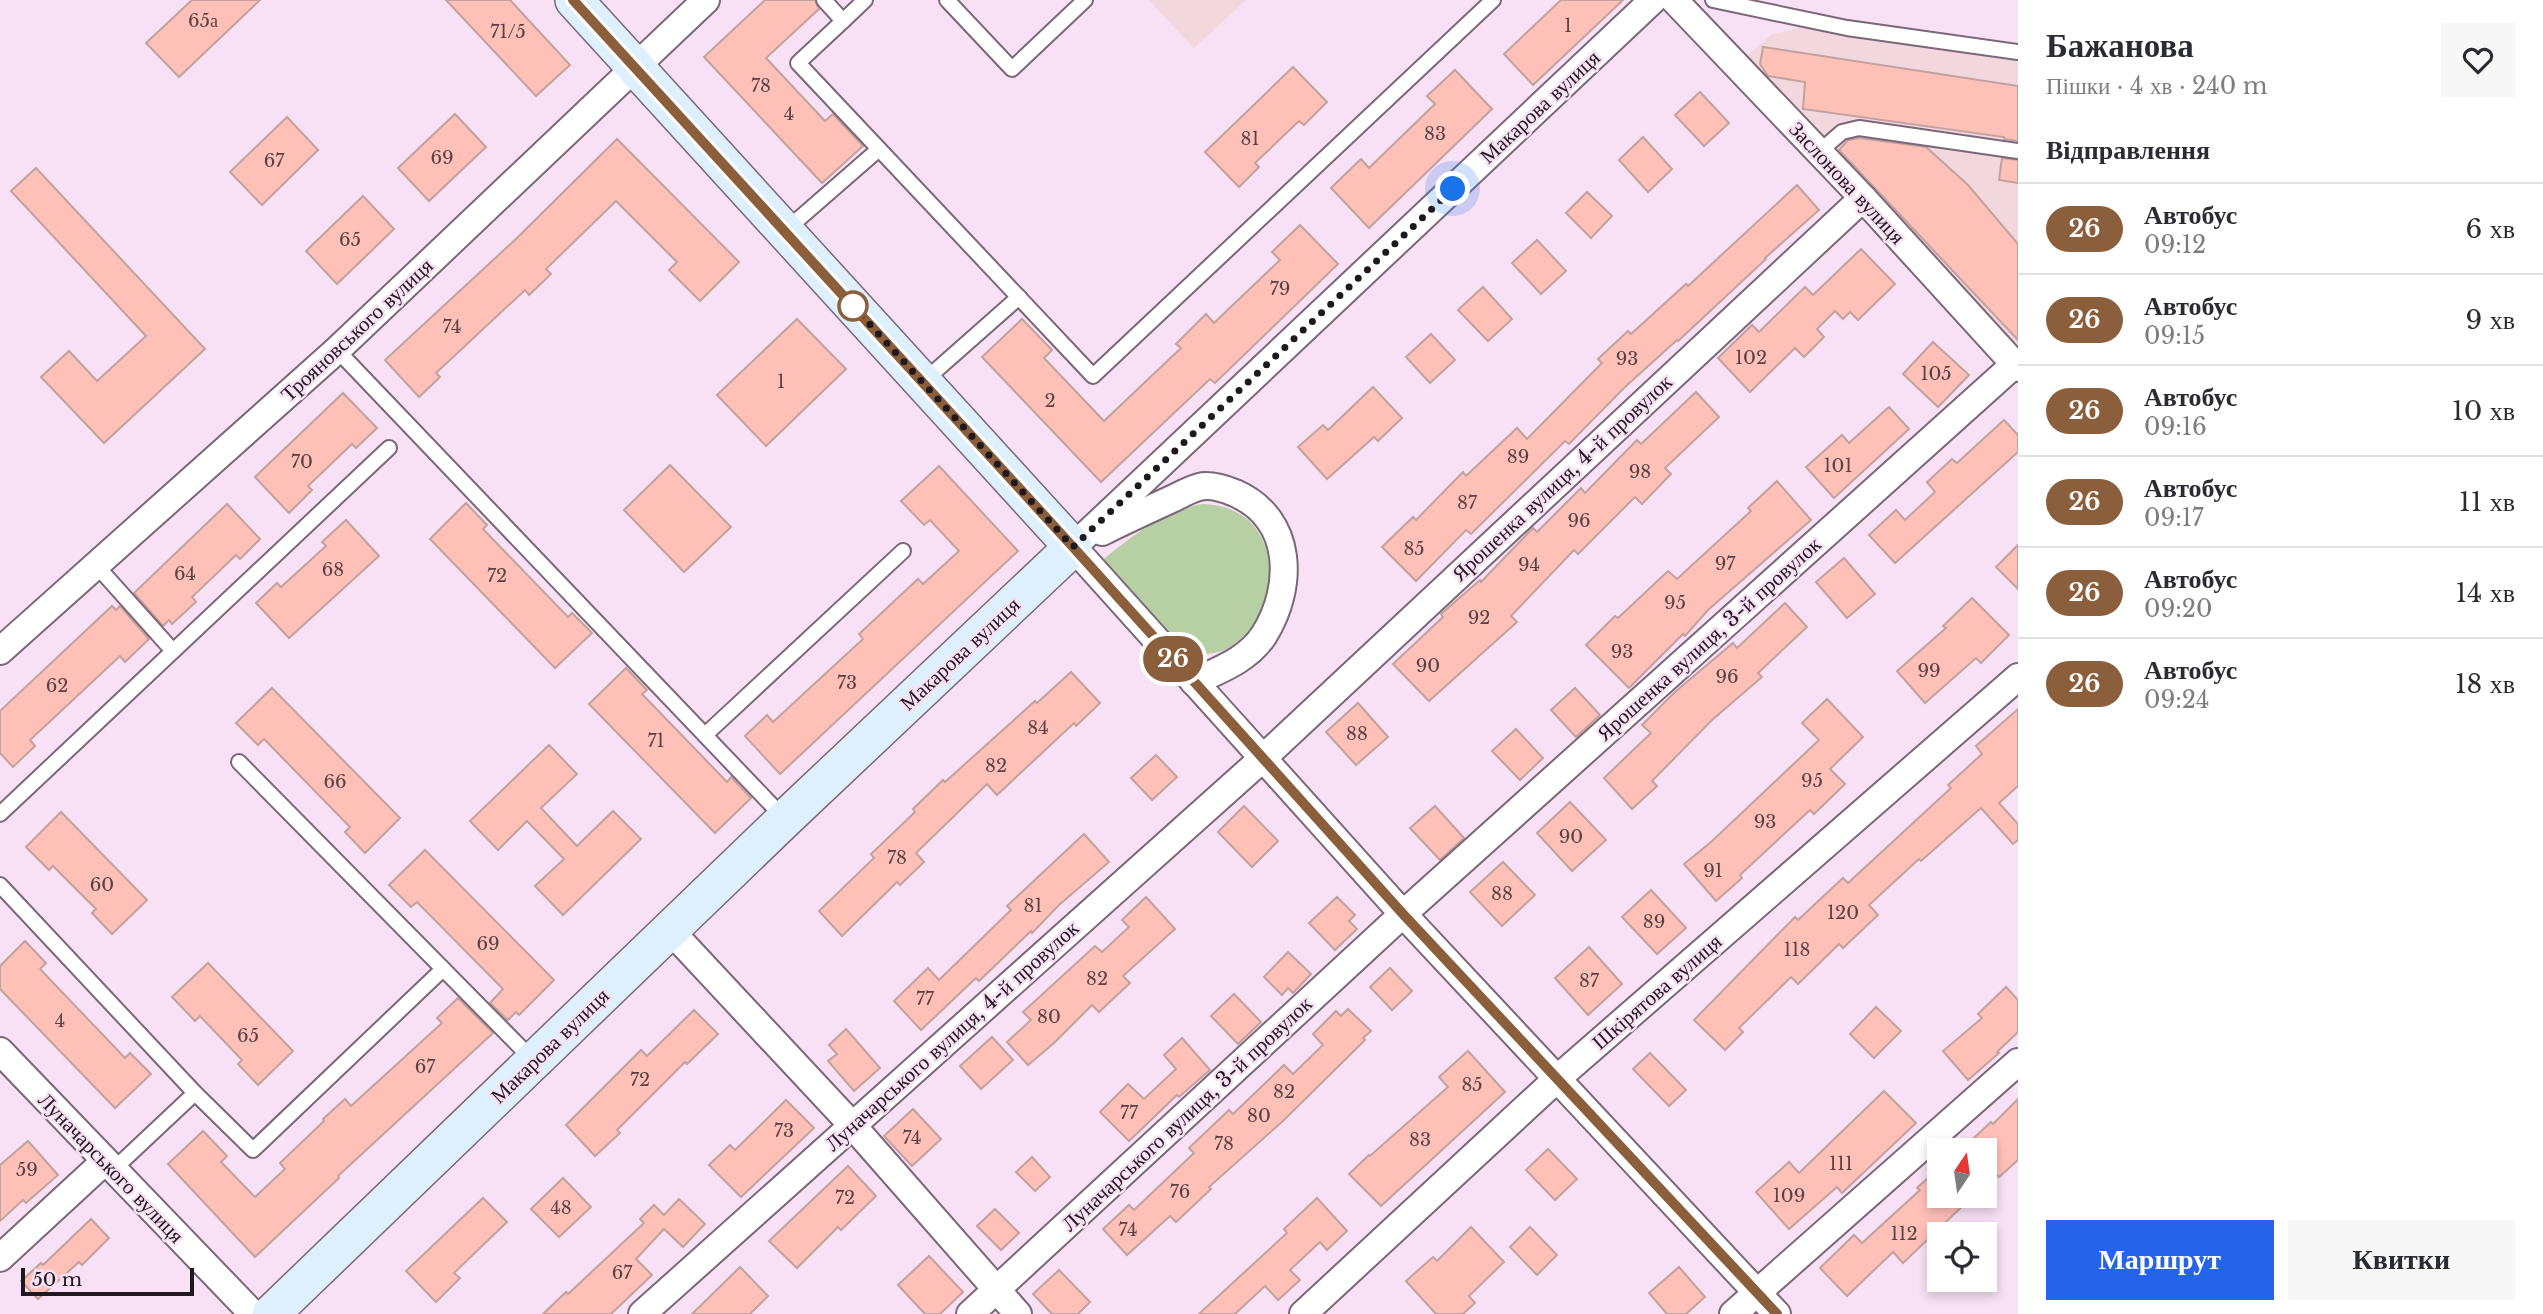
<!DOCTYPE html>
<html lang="uk">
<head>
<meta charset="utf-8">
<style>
  body { margin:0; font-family:"Libre Baskerville",serif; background:#f7f7f7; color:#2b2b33; height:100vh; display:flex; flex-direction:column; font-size:26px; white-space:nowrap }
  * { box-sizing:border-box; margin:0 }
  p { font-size:23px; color:#7c7c81 }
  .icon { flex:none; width:38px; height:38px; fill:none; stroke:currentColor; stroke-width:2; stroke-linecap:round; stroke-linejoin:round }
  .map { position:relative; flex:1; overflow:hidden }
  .details { display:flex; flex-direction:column; background:#fff; width:525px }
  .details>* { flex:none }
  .badge { padding:0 14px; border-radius:23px; font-size:24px; line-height:46px }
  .needle { width:46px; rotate:13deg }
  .tools { position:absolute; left:1927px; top:1138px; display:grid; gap:14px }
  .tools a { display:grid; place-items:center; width:70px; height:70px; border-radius:0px; background:#fff; box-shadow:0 4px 10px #0003; font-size:35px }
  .scale { position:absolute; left:21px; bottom:18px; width:173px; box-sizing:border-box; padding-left:7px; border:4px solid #20181f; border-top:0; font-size:19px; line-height:24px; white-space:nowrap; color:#20181f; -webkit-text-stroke:5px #f8e0f5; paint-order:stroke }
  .you { position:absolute; width:35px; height:35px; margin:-18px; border:5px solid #fff; border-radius:50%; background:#1a73e8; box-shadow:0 0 0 10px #1a73e833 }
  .map>.badge { position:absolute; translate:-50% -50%; box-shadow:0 0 0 4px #fff }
  h2 { padding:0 28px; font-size:26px; line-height:63px }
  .round { display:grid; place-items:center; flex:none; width:74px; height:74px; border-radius:0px; background:#f7f7f7 }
  .head { display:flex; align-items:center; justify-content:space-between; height:119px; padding:0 28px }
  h1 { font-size:33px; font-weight:700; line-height:52px }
  .button { display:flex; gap:14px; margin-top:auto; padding:14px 28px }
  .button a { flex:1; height:80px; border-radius:0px; background:#2563eb; color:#fff; font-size:28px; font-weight:700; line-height:80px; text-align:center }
  .button a+a { background:#f7f7f7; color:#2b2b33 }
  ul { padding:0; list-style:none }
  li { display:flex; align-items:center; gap:21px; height:91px; padding:0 28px; border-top:2px solid #e1e1e2 }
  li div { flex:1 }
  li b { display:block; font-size:26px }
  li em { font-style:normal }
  li .badge { min-width:77px; font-weight:700; text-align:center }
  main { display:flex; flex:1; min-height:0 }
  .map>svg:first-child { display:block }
  .industrial { fill:#f2d7dc }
  .green { fill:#b6d0a3 }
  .building { fill:#ffc0b8; stroke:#c1a29e; stroke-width:2 }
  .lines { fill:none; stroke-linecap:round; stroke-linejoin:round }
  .lane-casing { stroke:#7c677a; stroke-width:18 }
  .street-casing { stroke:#7c677a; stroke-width:30 }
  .secondary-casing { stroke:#7c677a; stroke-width:40 }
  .lane { stroke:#fff; stroke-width:14 }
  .street { stroke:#fff; stroke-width:26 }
  .secondary { stroke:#deeffe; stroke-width:37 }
  .line-casing { stroke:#fff; stroke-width:16 }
  .line { stroke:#8b5e3c; stroke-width:10 }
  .walk { stroke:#20181f; stroke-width:7; stroke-dasharray:0 12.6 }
  .stop-dot { fill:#fff; stroke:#8b5e3c; stroke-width:3.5 }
  .labels { text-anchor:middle; stroke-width:5; stroke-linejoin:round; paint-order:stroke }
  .number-label { font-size:18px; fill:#584245 }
  .street-label { font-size:21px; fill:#20181f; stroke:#f8e0f5 }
</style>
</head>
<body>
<main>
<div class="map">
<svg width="2018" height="1314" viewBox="0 0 2018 1314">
  <rect width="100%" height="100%" fill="#f8e0f5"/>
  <g class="industrial">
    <polygon points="1149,0 1246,0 1194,48"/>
    <polygon points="1804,26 2018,59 2018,349 1745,58 1771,35"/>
  </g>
  <path class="green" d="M1202 504C1317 507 1269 692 1174 647L1101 561C1132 537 1162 511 1202 504Z"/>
  <g class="building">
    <polygon points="192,0 260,0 179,77 146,43"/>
    <polygon points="446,0 510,0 570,65 536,96"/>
    <polygon points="765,0 815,0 819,9 766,58 825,121 833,114 863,146 822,183 704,57"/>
    <polygon points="1561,0 1623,0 1533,85 1504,54"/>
    <polygon points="1763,47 2018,86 2018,141 2004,139 2004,137 1803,109 1805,82 1768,76 1760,64"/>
    <polygon points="1293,67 1327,102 1304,125 1299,121 1255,163 1259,167 1239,187 1205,152"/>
    <polygon points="1455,70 1492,109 1369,228 1331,188 1361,159 1369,168 1435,104 1427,96"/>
    <polygon points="1700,92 1729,123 1704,146 1675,115"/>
    <polygon points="455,114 486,147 429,201 398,168"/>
    <polygon points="287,117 318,150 262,205 230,172"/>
    <polygon points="1643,137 1672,169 1648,192 1619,160"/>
    <polygon points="1859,138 1926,147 1968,185 2018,244 2018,340 1839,150 1848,140"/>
    <polygon points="617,139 739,262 700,301 669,270 677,262 616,201 546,269 551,274 529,295 525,290 436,373 440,377 419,397 385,360 517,238"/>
    <polygon points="2002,158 2018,160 2018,183 1999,180"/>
    <polygon points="36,168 205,349 104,443 41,377 69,351 97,381 146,336 11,191"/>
    <polygon points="1797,185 1819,210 1765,258 1766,259 1678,341 1677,340 1625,387 1569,444 1565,441 1471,534 1466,530 1416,581 1382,547 1413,517 1416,520 1463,472 1466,476 1517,428 1527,439 1602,363 1598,359 1628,331 1631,334 1686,284 1688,286"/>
    <polygon points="1587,192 1612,216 1591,238 1566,213"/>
    <polygon points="363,196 394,229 337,284 306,251"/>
    <polygon points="1300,225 1338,264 1215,383 1210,379 1101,482 982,357 1022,319 1052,350 1044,358 1104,421 1181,348 1176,344 1206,314 1214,323 1280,260 1272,252"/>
    <polygon points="1537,240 1566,271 1541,294 1512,263"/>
    <polygon points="1861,249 1895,284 1858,320 1850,312 1843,319 1835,311 1817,329 1824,337 1804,357 1795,348 1750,392 1718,358 1752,325 1759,332 1805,287 1813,295"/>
    <polygon points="1483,287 1512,319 1488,341 1458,310"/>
    <polygon points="797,319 846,369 766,446 717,395"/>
    <polygon points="1431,334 1455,360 1430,383 1406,357"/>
    <polygon points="1933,342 1969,375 1938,407 1903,374"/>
    <polygon points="1373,387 1402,418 1378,441 1374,437 1327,479 1298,447 1323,425 1328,430"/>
    <polygon points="1696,392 1719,417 1665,468 1671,474 1642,504 1635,497 1578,554 1574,550 1511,616 1517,622 1429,701 1393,664 1443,617 1441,614 1480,580 1481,582 1533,528 1537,532 1581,488 1585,493 1637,440 1641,444"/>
    <polygon points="343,393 377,428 356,448 352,444 308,486 312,490 289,513 255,477"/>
    <polygon points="1889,407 1909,429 1834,498 1806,467 1842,435 1849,443"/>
    <polygon points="2004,420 2018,435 2018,452 1895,563 1869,535 1896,510 1905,520 1935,492 1927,482 1952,459 1957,463"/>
    <polygon points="670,465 731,527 684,572 624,510"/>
    <polygon points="939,466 1018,551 780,774 745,736 767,715 773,722 863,639 859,634 918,579 923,584 959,551 930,520 924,525 901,501"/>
    <polygon points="1777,481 1811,520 1708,610 1685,636 1683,634 1629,688 1586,645 1615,616 1618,618 1668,571 1677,579 1751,511 1748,508"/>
    <polygon points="466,503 487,525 483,529 568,617 572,613 592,633 555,668 430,539"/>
    <polygon points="227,504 260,539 240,559 236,555 192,597 196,602 172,624 169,620 163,626 134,593"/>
    <polygon points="346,520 379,556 289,638 256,603 277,583 281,587 326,546 322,542"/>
    <polygon points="2018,545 2018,589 1996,567"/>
    <polygon points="1844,558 1875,594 1847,618 1816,582"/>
    <polygon points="1972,598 2009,635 1981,663 1976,658 1925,703 1897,671 1946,628 1943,626"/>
    <polygon points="1785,603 1807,627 1758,673 1762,677 1712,720 1652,781 1657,786 1632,809 1604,778 1651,733 1642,725 1675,692 1733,643 1737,648"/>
    <polygon points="112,606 116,610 120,606 149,639 125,662 120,656 30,740 35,746 13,767 0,753 0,711"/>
    <polygon points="626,668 647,690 642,694 727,782 731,777 751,798 715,833 589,704"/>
    <polygon points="1071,672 1100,703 1076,726 1074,723 997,795 987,784 916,853 924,862 900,885 897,882 842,936 819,911 874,858 871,854 915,812 913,809 943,780 945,782 1035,701 1037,703"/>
    <polygon points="272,688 400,818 365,853 345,832 350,827 264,739 258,745 236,723"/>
    <polygon points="1575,688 1600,715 1576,737 1551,710"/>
    <polygon points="1827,699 1863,737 1830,769 1845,784 1814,814 1810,810 1740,875 1742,878 1716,901 1684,864 1711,842 1819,740 1802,723"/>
    <polygon points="1358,703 1388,737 1356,765 1326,732"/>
    <polygon points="2018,709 2018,786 1999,803 2018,824 2018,840 2013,844 1981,808 1921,861 1919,859 1869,905 1878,915 1843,948 1839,944 1798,984 1791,977 1739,1028 1743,1032 1725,1050 1694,1020 1795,917 1798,920 1843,878 1848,883 1951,788 1948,785 1982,754 1976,746"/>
    <polygon points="1516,729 1543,758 1520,780 1492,751"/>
    <polygon points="549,745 577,774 541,808 577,846 613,811 641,839 563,915 535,886 564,859 527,821 498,850 470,821"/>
    <polygon points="1156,755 1177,777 1152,800 1131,778"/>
    <polygon points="1570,802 1606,840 1572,871 1537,833"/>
    <polygon points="1244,806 1278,841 1252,867 1218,832"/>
    <polygon points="1435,806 1464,838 1440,860 1410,828"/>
    <polygon points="61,812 147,900 112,934 92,913 96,909 53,866 49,870 26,847"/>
    <polygon points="1084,834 1109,862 1059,905 1032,933 1031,931 979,981 976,978 921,1030 894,1001 928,968 939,980 1011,910 1007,906"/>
    <polygon points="425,850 554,980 519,1015 516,1012 508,1020 490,1003 503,989 417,902 411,907 389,885"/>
    <polygon points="1503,862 1535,895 1502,926 1470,892"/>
    <polygon points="1651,890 1686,928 1657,954 1622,917"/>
    <polygon points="1146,897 1175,929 1123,976 1130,983 1099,1012 1092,1005 1054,1043 1028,1065 1007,1042 1031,1020 1023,1012 1095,946 1102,952 1129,927 1122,920"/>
    <polygon points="1337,897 1355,915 1349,921 1357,929 1335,950 1309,923"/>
    <polygon points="25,941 46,963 40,969 125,1058 130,1053 151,1074 115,1108 0,989 0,966"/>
    <polygon points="1589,947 1622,984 1588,1015 1555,978"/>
    <polygon points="1288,952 1311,974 1293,993 1288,988 1282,995 1264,977"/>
    <polygon points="208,963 293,1051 258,1085 238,1064 242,1060 200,1016 195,1021 172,997"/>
    <polygon points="1390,968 1412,991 1392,1010 1370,987"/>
    <polygon points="2006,987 2018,1000 2018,1032 1997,1052 1999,1053 1968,1080 1943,1051 1982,1018 1978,1014"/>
    <polygon points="1234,994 1261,1022 1238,1044 1211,1016"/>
    <polygon points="458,998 493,1033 338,1176 339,1178 255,1257 168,1164 203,1131 227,1156 221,1162 255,1197 285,1169 280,1163 324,1121 323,1119 345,1099 351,1106 442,1023 437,1018"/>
    <polygon points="1876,1007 1901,1031 1874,1058 1850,1034"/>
    <polygon points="1348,1009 1371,1031 1363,1038 1365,1040 1284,1120 1209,1187 1211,1189 1176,1222 1170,1216 1127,1255 1103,1229 1129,1205 1134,1210 1194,1153 1189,1148 1229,1110 1233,1114 1284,1065 1293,1074 1323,1045 1313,1034 1336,1011 1341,1016"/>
    <polygon points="694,1010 718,1034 687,1064 685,1062 617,1130 620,1133 595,1156 566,1125 641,1050 647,1056"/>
    <polygon points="846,1029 880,1068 854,1091 828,1061 837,1054 829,1045"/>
    <polygon points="992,1037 1013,1060 981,1089 960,1066"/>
    <polygon points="1182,1038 1210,1070 1179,1097 1177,1095 1129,1141 1100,1112 1128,1084 1144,1099 1176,1069 1164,1055"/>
    <polygon points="1468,1051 1505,1092 1381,1206 1349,1174 1369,1155 1370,1156 1448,1087 1439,1077"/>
    <polygon points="1650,1053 1686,1090 1669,1106 1633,1069"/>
    <polygon points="1884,1091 1916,1123 1842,1193 1837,1187 1789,1229 1756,1192 1789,1162 1799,1173"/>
    <polygon points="2018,1099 2018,1160 1999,1177 1984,1162 1984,1150 1961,1150 1991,1122 1993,1124"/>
    <polygon points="786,1100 814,1128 741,1197 709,1165 730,1145 735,1150"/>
    <polygon points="913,1109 941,1139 912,1166 884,1136"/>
    <polygon points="28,1141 58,1175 26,1203 23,1200 0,1221 0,1165"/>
    <polygon points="1548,1149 1577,1179 1555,1200 1526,1170"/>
    <polygon points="1032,1157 1050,1177 1035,1191 1016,1172"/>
    <polygon points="848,1166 876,1196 841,1230 838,1227 797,1268 769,1241"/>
    <polygon points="1939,1168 1939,1195 1974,1195 1903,1263 1893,1252 1847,1296 1820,1268 1854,1235 1862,1243 1920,1190 1917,1188"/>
    <polygon points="563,1178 591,1207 559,1237 531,1209"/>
    <polygon points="483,1198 507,1222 454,1273 460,1278 436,1302 406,1271"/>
    <polygon points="1317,1198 1347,1231 1327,1250 1320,1242 1290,1270 1300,1280 1278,1300 1265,1286 1235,1314 1199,1314 1287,1233 1284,1229"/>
    <polygon points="679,1199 705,1224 683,1247 664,1229 636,1259 652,1275 611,1314 543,1314 566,1292 568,1294 644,1223 640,1219 654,1205 664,1215"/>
    <polygon points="995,1209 1019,1233 1001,1250 977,1226"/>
    <polygon points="91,1219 109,1238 82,1265 79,1262 38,1299 21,1281 41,1263 43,1265"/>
    <polygon points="1471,1227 1504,1262 1469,1296 1475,1303 1463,1314 1436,1314 1406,1281 1433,1257 1437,1261"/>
    <polygon points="1530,1227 1557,1255 1537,1275 1510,1247"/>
    <polygon points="929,1256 963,1292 940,1314 925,1314 898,1285"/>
    <polygon points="740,1267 768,1296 750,1314 692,1314"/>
    <polygon points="1679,1267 1705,1297 1686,1314 1667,1314 1649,1293"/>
    <polygon points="1059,1270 1090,1302 1078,1314 1052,1314 1033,1294"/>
  </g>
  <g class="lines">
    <defs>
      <g id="lane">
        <polyline points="824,0 843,21 798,63 1093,376 1493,0"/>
        <polyline points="947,0 1012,69 1085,0"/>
        <polyline points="1713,0 1847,28 2018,52"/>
        <polyline points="843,21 865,0"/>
        <polyline points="1819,152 1842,132 1859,128 2018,151"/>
        <polyline points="786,230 879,149"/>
        <polyline points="337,350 784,818"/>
        <polyline points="924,381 1019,297"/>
        <polyline points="96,565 173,651"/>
        <polyline points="705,735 903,551"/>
        <polyline points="239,762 533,1060"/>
        <polyline points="0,814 389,448"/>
        <polyline points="0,885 195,1093 253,1150 443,969"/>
        <polyline points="113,1170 195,1093"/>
      </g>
      <g id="street">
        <polyline points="1674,0 1863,198 2018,368"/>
        <path d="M1102 532C1126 520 1150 509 1174 498 1182 494 1191 489 1199 487 1210 484 1225 489 1235 493 1294 519 1294 587 1264 635 1248 660 1219 670 1194 682"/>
        <polyline points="1073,547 1403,914 1777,1314"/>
        <polyline points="1073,547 1653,0"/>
        <polyline points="0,651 337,350 706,0"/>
        <polyline points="670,930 852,1125 1018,1314"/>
        <polyline points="0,1051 253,1314"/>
        <polyline points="0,1258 104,1162"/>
        <polyline points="642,1314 1262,759 1863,198"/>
        <polyline points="970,1314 1403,914 2015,364"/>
        <polyline points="1303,1314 1559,1077 2018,677"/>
        <polyline points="1733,1314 2018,1062"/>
      </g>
      <polyline id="secondary" points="271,1314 785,819 1073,547 574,0"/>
    </defs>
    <use href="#lane" class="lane-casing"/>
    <use href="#street" class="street-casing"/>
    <use href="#secondary" class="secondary-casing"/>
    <use href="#lane" class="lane"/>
    <use href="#street" class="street"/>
    <use href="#secondary" class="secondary"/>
  </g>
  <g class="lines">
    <defs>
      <polyline id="line" points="573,0 1073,547 1403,914 1777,1314"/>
    </defs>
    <use href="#line" class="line-casing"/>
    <use href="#line" class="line"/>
    <polyline class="walk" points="853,306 1073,547 1453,189"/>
  </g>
  <circle class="stop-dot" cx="853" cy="306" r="14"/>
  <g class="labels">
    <g class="number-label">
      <text x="203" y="27">65а</text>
      <text x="1568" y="32">1</text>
      <text x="508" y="38">71/5</text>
      <text x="761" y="92">78</text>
      <text x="789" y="120">4</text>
      <text x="1435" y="140">83</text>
      <text x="1250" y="145">81</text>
      <text x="442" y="164">69</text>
      <text x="274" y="167">67</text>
      <text x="350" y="246">65</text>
      <text x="1280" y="295">79</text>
      <text x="452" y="333">74</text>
      <text x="1751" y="364">102</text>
      <text x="1627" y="365">93</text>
      <text x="1936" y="380">105</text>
      <text x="781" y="388">1</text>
      <text x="1050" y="407">2</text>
      <text x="1518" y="463">89</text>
      <text x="302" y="468">70</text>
      <text x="1838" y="472">101</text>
      <text x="1640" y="478">98</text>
      <text x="1467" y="509">87</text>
      <text x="1579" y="527">96</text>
      <text x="1414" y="555">85</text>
      <text x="1725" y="570">97</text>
      <text x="1529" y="571">94</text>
      <text x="333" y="576">68</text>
      <text x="185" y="580">64</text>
      <text x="497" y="582">72</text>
      <text x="1675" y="609">95</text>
      <text x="1479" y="624">92</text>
      <text x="1622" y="658">93</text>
      <text x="1428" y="672">90</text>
      <text x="1929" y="677">99</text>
      <text x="1727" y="683">96</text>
      <text x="847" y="689">73</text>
      <text x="57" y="692">62</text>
      <text x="1038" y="734">84</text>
      <text x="1357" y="740">88</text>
      <text x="656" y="747">71</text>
      <text x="996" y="772">82</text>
      <text x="1812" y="787">95</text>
      <text x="335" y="788">66</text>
      <text x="1765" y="828">93</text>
      <text x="1571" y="843">90</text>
      <text x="897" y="864">78</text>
      <text x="1713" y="877">91</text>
      <text x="102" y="891">60</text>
      <text x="1502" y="900">88</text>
      <text x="1033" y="912">81</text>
      <text x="1843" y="919">120</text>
      <text x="1654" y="928">89</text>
      <text x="488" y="950">69</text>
      <text x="1797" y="956">118</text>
      <text x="1097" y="985">82</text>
      <text x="1589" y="987">87</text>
      <text x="925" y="1005">77</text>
      <text x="1049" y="1023">80</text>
      <text x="60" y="1027">4</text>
      <text x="248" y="1042">65</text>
      <text x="425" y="1073">67</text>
      <text x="640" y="1086">72</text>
      <text x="1472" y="1091">85</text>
      <text x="1284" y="1098">82</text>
      <text x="1129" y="1119">77</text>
      <text x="1259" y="1122">80</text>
      <text x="784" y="1137">73</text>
      <text x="912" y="1144">74</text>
      <text x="1420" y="1146">83</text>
      <text x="1224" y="1150">78</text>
      <text x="1841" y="1170">111</text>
      <text x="27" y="1176">59</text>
      <text x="1180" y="1198">76</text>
      <text x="1789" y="1202">109</text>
      <text x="845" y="1204">72</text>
      <text x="561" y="1214">48</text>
      <text x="1128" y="1236">74</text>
      <text x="1904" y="1240">112</text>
      <text x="622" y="1279">67</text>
    </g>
    <g class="street-label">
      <text transform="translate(1540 107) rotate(-43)" y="7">Макарова вулиця</text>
      <text transform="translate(1847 183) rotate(47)" y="7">Заслонова вулиця</text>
      <text transform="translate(357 330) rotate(-43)" y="7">Трояновського вулиця</text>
      <text transform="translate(1562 478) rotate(-43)" y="7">Ярошенка вулиця, 4-й провулок</text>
      <text transform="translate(1709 639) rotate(-42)" y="7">Ярошенка вулиця, 3-й провулок</text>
      <text transform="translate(960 654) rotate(-43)" y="7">Макарова вулиця</text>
      <text transform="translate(1657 992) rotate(-41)" y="7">Шкірятова вулиця</text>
      <text transform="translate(952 1036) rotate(-42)" y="7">Луначарського вулиця, 4-й провулок</text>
      <text transform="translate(550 1046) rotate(-44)" y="7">Макарова вулиця</text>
      <text transform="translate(1187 1114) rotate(-43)" y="7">Луначарського вулиця, 3-й провулок</text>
      <text transform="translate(111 1168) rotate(46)" y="7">Луначарського вулиця</text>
    </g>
  </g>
</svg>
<div class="tools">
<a><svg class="needle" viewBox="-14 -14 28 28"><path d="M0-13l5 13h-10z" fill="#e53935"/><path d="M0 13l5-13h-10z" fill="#7c7c81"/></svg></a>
<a><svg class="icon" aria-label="locate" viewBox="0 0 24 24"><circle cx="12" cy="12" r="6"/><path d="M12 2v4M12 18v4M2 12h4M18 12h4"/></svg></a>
</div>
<div class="scale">50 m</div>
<div class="you" style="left:1453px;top:189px"></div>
<b class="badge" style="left:1173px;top:659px;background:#8b5e3c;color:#fff">26</b>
</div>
<section class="details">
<div class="head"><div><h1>Бажанова</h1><p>Пішки · 4 хв · 240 m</p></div><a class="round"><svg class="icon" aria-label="heart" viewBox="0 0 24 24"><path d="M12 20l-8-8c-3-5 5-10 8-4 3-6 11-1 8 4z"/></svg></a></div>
<h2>Відправлення</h2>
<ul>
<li><span class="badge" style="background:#8b5e3c;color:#fff">26</span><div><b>Автобус</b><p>09:12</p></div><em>6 хв</em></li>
<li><span class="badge" style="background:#8b5e3c;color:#fff">26</span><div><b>Автобус</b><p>09:15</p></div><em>9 хв</em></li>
<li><span class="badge" style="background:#8b5e3c;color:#fff">26</span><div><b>Автобус</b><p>09:16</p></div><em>10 хв</em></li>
<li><span class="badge" style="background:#8b5e3c;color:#fff">26</span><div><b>Автобус</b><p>09:17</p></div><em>11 хв</em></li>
<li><span class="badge" style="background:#8b5e3c;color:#fff">26</span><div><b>Автобус</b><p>09:20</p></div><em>14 хв</em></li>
<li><span class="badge" style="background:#8b5e3c;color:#fff">26</span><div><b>Автобус</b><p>09:24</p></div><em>18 хв</em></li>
</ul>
<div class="button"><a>Маршрут</a><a>Квитки</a></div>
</section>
</main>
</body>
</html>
